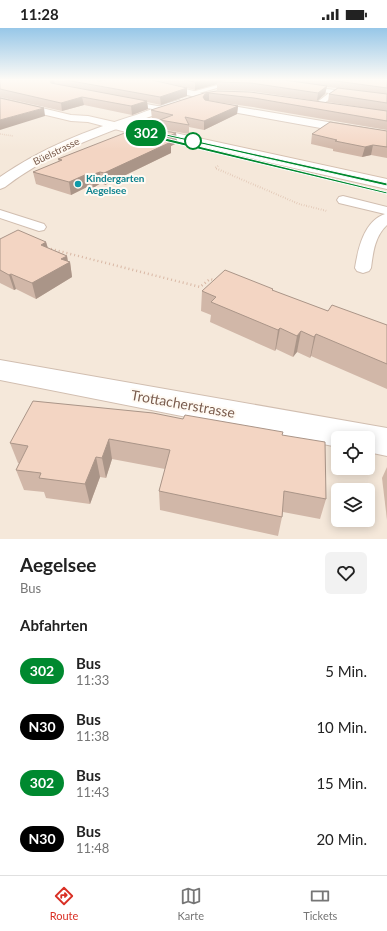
<!DOCTYPE html>
<html lang="de">
<head>
<meta charset="utf-8">
<style>
  body { margin:0; font-family:Lato,sans-serif; background:#f2f2f2; color:#222; height:100vh; display:flex; flex-direction:column; font-size:15px; white-space:nowrap }
  * { box-sizing:border-box; margin:0 }
  p { font-size:13px; color:#767676 }
  .icon { flex:none; width:22px; height:22px; fill:none; stroke:currentColor; stroke-width:2; stroke-linecap:round; stroke-linejoin:round }
  .map { position:relative; height:511px; overflow:hidden }
  .details { display:flex; flex-direction:column; background:#fff; flex:1 }
  .details>* { flex:none }
  .badge { padding:0 8px; border-radius:13px; font-size:14px; line-height:26px }
  .tools { position:absolute; left:331px; top:403px; display:grid; gap:8px }
  .tools a { display:grid; place-items:center; width:44px; height:44px; border-radius:6px; background:#fff; box-shadow:0 2px 10px #0003; font-size:20px }
  .map>.badge { position:absolute; translate:-50% -50%; box-shadow:0 0 0 2px #fff }
  h2 { padding:0 20px; font-size:15px; line-height:36px }
  .round { display:grid; place-items:center; flex:none; width:42px; height:42px; border-radius:6px; background:#f2f2f2 }
  .summary { display:flex; align-items:center; justify-content:space-between; height:68px; padding:0 20px }
  h1 { font-size:19px; font-weight:700; line-height:30px }
  ul { padding:0; list-style:none }
  li { display:flex; align-items:center; gap:12px; height:56px; padding:0 20px }
  li div { flex:1 }
  li b { display:block; font-size:15px }
  li em { font-style:normal }
  li .badge { min-width:44px; font-weight:700; text-align:center }
  .status { display:flex; justify-content:space-between; align-items:center; height:28px; padding:0 20px; background:#fff; direction:ltr }
  .status svg { height:11px; fill:currentColor }
  .tabs { display:flex; justify-content:space-around; align-items:center; height:56px; border-top:1px solid #e0e0e0; background:#fff; font-size:11px; color:#767676 }
  .tabs a { display:grid; justify-items:center; gap:2px }
  .tabs .active { color:#d93025 }
  .map>svg:first-child { display:block }
  .residential { fill:#f5e8da; fill-rule:evenodd }
  .lines { fill:none; stroke-linecap:round; stroke-linejoin:round }
  .lane-casing { stroke:#d1beb0; stroke-width:2 }
  .street-casing { stroke:#d1beb0; stroke-width:2 }
  .secondary-casing { stroke:#d6c0b0; stroke-width:2 }
  .path-far2 { stroke:#d9b8a5; stroke-width:1.5; stroke-dasharray:0.5 1.5; stroke-linecap:butt }
  .path-far1 { stroke:#d9b8a5; stroke-width:2; stroke-dasharray:0.5 2; stroke-linecap:butt }
  .path { stroke:#d9b8a5; stroke-width:2.5; stroke-dasharray:1 3; stroke-linecap:butt }
  .lane { fill:#fff; fill-rule:evenodd }
  .street { fill:#fff; fill-rule:evenodd }
  .secondary { fill:#fff; fill-rule:evenodd }
  .wall { fill:#d1b7a8 }
  .shaded-wall { fill:#aa9588 }
  .building { fill:#f3d5c3; stroke:#aa9588 }
  .line { fill:#00892f; stroke:#fff }
  .stop-dot { fill:#fff; stroke:#00892f; stroke-width:2 }
  .culture-dot { fill:#0f9aa8; stroke:#fffaf3; stroke-width:1.5 }
  .labels { text-anchor:middle; stroke-width:4; stroke-linejoin:round; paint-order:stroke }
  .far-street-label { font-size:10px; fill:#7a5c4d; stroke:#fffaf3 }
  .far-culture-label { font-size:10px; font-weight:bold; fill:#0d838f; stroke:#fffaf3; text-anchor:start }
  .near-street-label { font-size:14px; fill:#7a5c4d; stroke:#fffaf3 }
</style>
</head>
<body>
<div class="status"><b>11:28</b><svg viewBox="0 0 49 12"><path d="M0 12V9h3v3zM5 12V6h3v6zM10 12V3h3v9zM15 12V0h3v12zM26 1h20v11H26zM47 4h2v5h-2z"/></svg></div>
<div class="map">
<svg width="387" height="511" viewBox="0 0 387 511">
  <rect width="100%" height="100%" fill="#fdf6ec"/>
  <path class="residential" d="M0 52H387V511H0ZM338 410H368V440H338ZM338 462H368V492H338Z"/>
  <g class="lines">
    <defs>
      <g id="lane">
        <polygon points="236,52 245,52 192,67 188,65"/>
        <polygon points="303,58 335,62 339,64 319,79 315,77 316,75 329,65 301,61 300,60"/>
        <polygon points="123,72 163,79 167,81 163,83 126,76 122,74"/>
        <path d="M343 168 387 179V197C375 208 373 224 371 240L369 243 363 245 357 243 355 240C358 221 364 193 385 186L339 175 337 172 339 169Z"/>
        <polygon points="0,182 44,196 46,199 44,202 39,203 0,190"/>
      </g>
      <g id="street">
        <polygon points="139,52 151,52 205,66 207,68 202,71 140,54"/>
        <path d="M179 72 184 75 182 77C121 100 58 118 5 159L0 161V149C42 120 88 102 136 87 150 82 164 76 179 72Z"/>
        <polygon points="209,74 387,104 387,112 205,79 204,77 205,75"/>
        <polygon points="0,332 387,400 387,428 368,424 368,410 338,410 338,419 0,352"/>
      </g>
      <polygon id="secondary" points="0,70 71,87 88,88 145,101 166,103 387,151 387,161 166,111 145,109 88,94 71,93 0,76"/>
    </defs>
    <use href="#lane" class="lane-casing"/>
    <use href="#street" class="street-casing"/>
    <use href="#secondary" class="secondary-casing"/>
    <polyline class="path-far2" points="0,106 13,108"/>
    <polyline class="path-far1" points="218,138 215,140 299,176 327,183"/>
    <polyline class="path" points="47,220 200,259 210,251 217,253"/>
    <use href="#lane" class="lane"/>
    <use href="#street" class="street"/>
    <use href="#secondary" class="secondary"/>
  </g>
  <g class="wall">
    <polygon points="0,52 152,52 187,60 187,68 161,77 147,74 148,81 132,87 84,77 62,83 0,69"/>
    <polygon points="156,52 387,52 387,102 253,79 209,73 208,73 238,78 237,86 204,102 189,99 189,106 161,101 160,93 152,91 151,82 204,65 217,63 372,81 328,74 329,66 337,60 327,59 325,66 317,73 250,63 217,62 217,56 195,62"/>
    <polygon points="387,103 387,130 371,127 362,129 333,123 333,121 311,116 312,106"/>
    <polygon points="176,105 177,115 171,118 171,125 105,157 101,155 93,160 89,158 71,167 36,156 33,144 59,134 58,131"/>
    <polygon points="0,211 46,214 48,220 67,228 68,234 70,234 72,249 36,271 16,261 14,262 0,255"/>
    <polygon points="273,261 273,263 328,283 387,297 387,361 311,328 310,330 297,324 293,329 276,321 275,323 210,294 211,287 201,283 202,263"/>
    <polygon points="183,391 282,407 326,471 320,491 283,484 282,489 278,508 160,482 159,463 165,441 112,431 106,450 100,449 90,476 46,470 44,464 24,462 16,442 19,435 18,435 10,415"/>
    <polygon points="387,439 387,492 382,450"/>
  </g>
  <g class="shaded-wall">
    <polygon points="50,52 54,52 55,57 52,59"/>
    <polygon points="205,52 232,52 217,54 217,56 195,62 195,54"/>
    <polygon points="327,58 325,66 317,73 318,65"/>
    <polygon points="187,60 187,68 161,77 160,69"/>
    <polygon points="209,65 209,73 205,74 203,69 205,66"/>
    <polygon points="82,69 84,77 62,83 61,75"/>
    <polygon points="147,73 148,81 132,87 131,78"/>
    <polygon points="238,78 237,86 204,102 204,93"/>
    <polygon points="44,80 45,88 0,102 0,92"/>
    <polygon points="176,105 177,115 171,118 171,125 105,157 104,145 162,111"/>
    <polygon points="373,117 371,127 362,129 365,119"/>
    <polygon points="100,144 101,155 93,160 91,147"/>
    <polygon points="87,146 89,158 71,167 69,154"/>
    <polygon points="46,214 50,228 41,217"/>
    <polygon points="67,228 68,235 70,234 72,249 36,271 32,255 61,231"/>
    <polygon points="11,246 16,261 14,262 9,247"/>
    <polygon points="280,300 276,321 275,323 278,302"/>
    <polygon points="301,303 297,324 293,329 297,308"/>
    <polygon points="316,306 311,328 310,330 314,309"/>
    <polygon points="109,411 112,431 106,450 102,430"/>
    <polygon points="96,429 100,449 90,476 85,456"/>
  </g>
  <g class="building">
    <polygon points="0,52 50,52 51,55 147,73 131,78 82,69 61,75 0,61"/>
    <polygon points="66,52 97,52 99,53 106,52 152,52 187,60 160,69"/>
    <polygon points="184,52 205,52 195,54"/>
    <polygon points="226,52 284,52 327,58 318,65 251,55 217,54"/>
    <polygon points="329,52 387,52 387,60"/>
    <polygon points="338,60 387,66 387,75 329,66"/>
    <polygon points="217,63 250,64 387,83 387,93 254,70 209,65 205,66 203,69 205,72 238,78 204,93 185,89 189,97 160,92 173,87 151,82 204,65"/>
    <polygon points="0,70 44,80 0,92"/>
    <polygon points="330,94 387,103 387,119 373,117 365,119 335,113 337,112 312,106"/>
    <polygon points="140,99 176,105 162,111 171,114 104,145 100,144 91,147 87,146 69,154 33,144 62,132 58,131"/>
    <polygon points="18,202 46,214 41,217 67,228 61,231 70,234 32,255 11,246 9,247 0,242 0,211"/>
    <polygon points="225,242 273,261 272,262 328,283 332,277 387,297 387,336 316,306 314,309 301,303 297,308 280,300 278,302 211,274 216,269 202,263"/>
    <polygon points="33,373 153,385 183,391 185,387 283,404 282,407 325,414 326,471 284,463 282,489 159,463 170,422 109,411 102,430 96,429 85,456 39,450 41,445 16,442 28,418 10,415"/>
  </g>
  <linearGradient id="sky" x2="0" y2="1"><stop stop-color="#97c7e8"/><stop offset="0.42" stop-color="#fefbf6"/><stop offset="1" stop-color="#fefbf6" stop-opacity="0"/></linearGradient>
  <rect width="387" height="123" fill="url(#sky)"/>
  <polygon class="line" points="145,104 166,106 387,155 387,158 166,108 153,107 387,164 387,166 156,111 144,106"/>
  <circle class="stop-dot" cx="193" cy="113" r="8"/>
  <circle class="culture-dot" cx="78" cy="156" r="4"/>
  <g class="labels">
    <g class="far-street-label">
      <text transform="translate(56 123) rotate(-26)" y="4">Büelstrasse</text>
    </g>
    <g class="far-culture-label">
      <text x="86" y="154">Kindergarten<tspan x="86" dy="12">Aegelsee</tspan></text>
    </g>
    <g class="near-street-label">
      <text transform="translate(183 376) rotate(10)" y="5">Trottacherstrasse</text>
    </g>
  </g>
</svg>
<div class="tools">
<a><svg class="icon" aria-label="locate" viewBox="0 0 24 24"><circle cx="12" cy="12" r="6"/><path d="M12 2v4M12 18v4M2 12h4M18 12h4"/></svg></a>
<a><svg class="icon" aria-label="layers" viewBox="0 0 24 24"><path d="M12 4l9 5-9 5-9-5zM3 14l9 5 9-5"/></svg></a>
</div>
<b class="badge" style="left:146px;top:105px;background:#00892f;color:#fff">302</b>
</div>
<section class="details">
<div class="summary"><div><h1>Aegelsee</h1><p>Bus</p></div><a class="round"><svg class="icon" aria-label="heart" viewBox="0 0 24 24"><path d="M12 20l-8-8c-3-5 5-10 8-4 3-6 11-1 8 4z"/></svg></a></div>
<h2>Abfahrten</h2>
<ul>
<li><span class="badge" style="background:#00892f;color:#fff">302</span><div><b>Bus</b><p>11:33</p></div><em>5 Min.</em></li>
<li><span class="badge" style="background:#000;color:#fff">N30</span><div><b>Bus</b><p>11:38</p></div><em>10 Min.</em></li>
<li><span class="badge" style="background:#00892f;color:#fff">302</span><div><b>Bus</b><p>11:43</p></div><em>15 Min.</em></li>
<li><span class="badge" style="background:#000;color:#fff">N30</span><div><b>Bus</b><p>11:48</p></div><em>20 Min.</em></li>
</ul>
</section>
<nav class="tabs">
<a class="active"><svg class="icon" aria-label="directions" viewBox="0 0 24 24"><path d="M12 3l9 9-9 9-9-9zM9 14v-3h6M13 9l2 2-2 2"/></svg>Route</a>
<a><svg class="icon" aria-label="map" viewBox="0 0 24 24"><path d="M3 6l6-2 6 2 6-2v14l-6 2-6-2-6 2zM9 4v14M15 6v14"/></svg>Karte</a>
<a><svg class="icon" aria-label="tickets" viewBox="0 0 24 24"><path d="M3 7h18v10H3zM15 7v10"/></svg>Tickets</a>
</nav>
</body>
</html>
